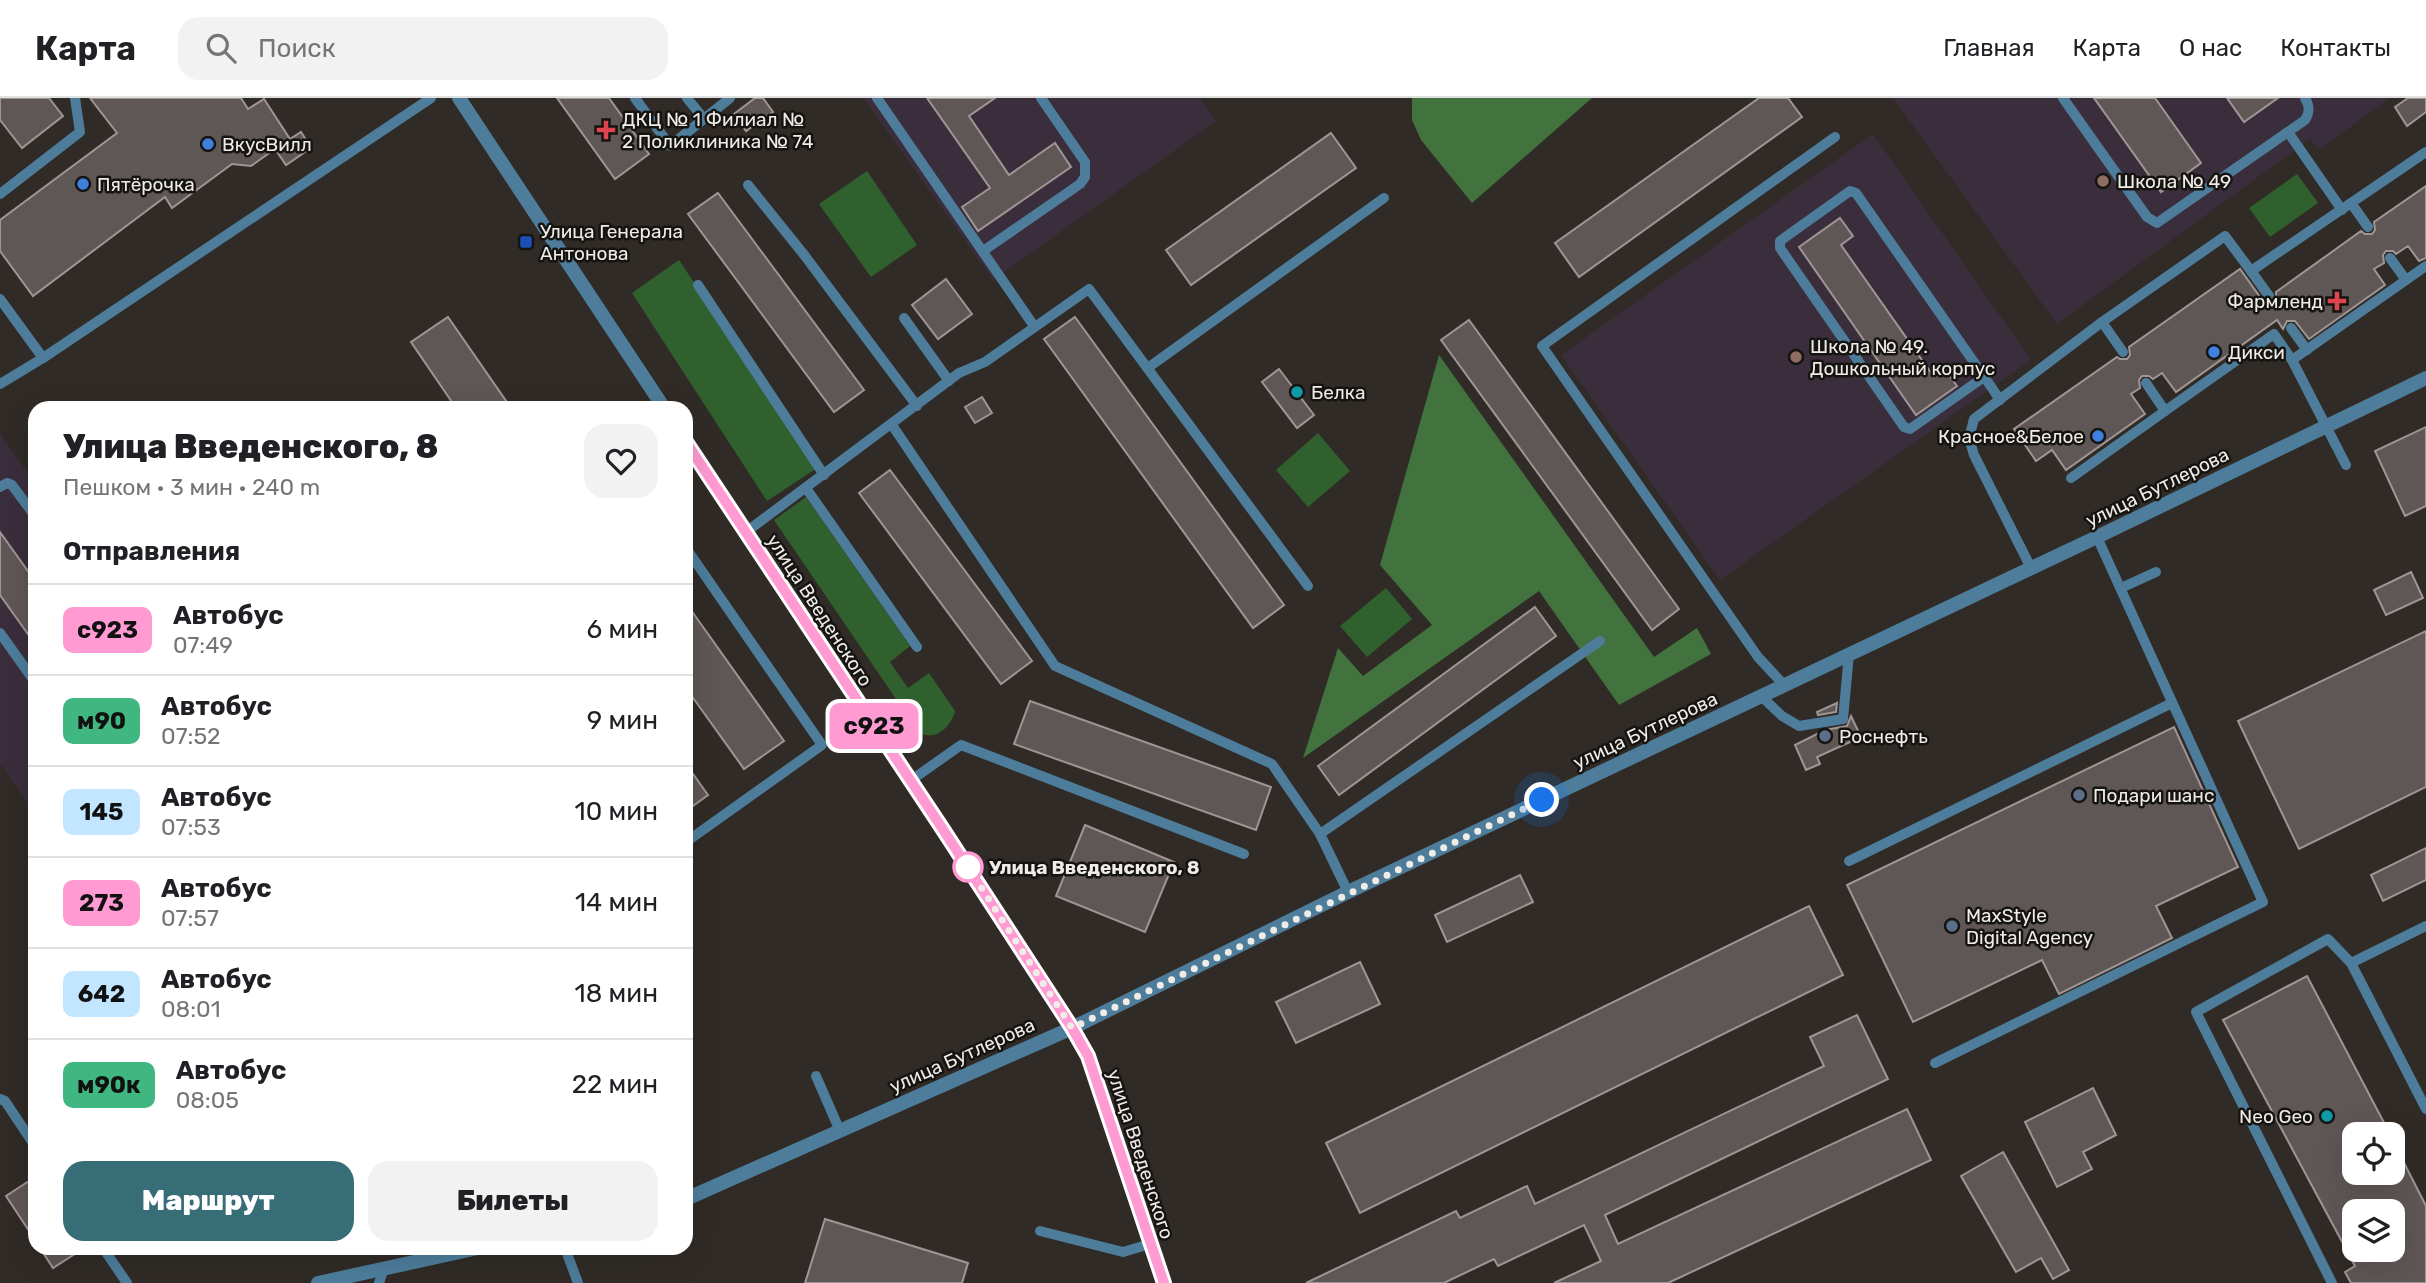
<!DOCTYPE html>
<html lang="ru">
<head>
<meta charset="utf-8">
<style>
  body { margin:0; font-family:Rubik,sans-serif; background:#f2f2f2; color:#202124; height:100vh; display:flex; flex-direction:column; font-size:26px; white-space:nowrap }
  * { box-sizing:border-box; margin:0 }
  p { font-size:23px; color:#757577 }
  .icon { flex:none; width:38px; height:38px; fill:none; stroke:currentColor; stroke-width:2; stroke-linecap:round; stroke-linejoin:round }
  .map { position:relative; flex:1; overflow:hidden }
  .side { position:absolute; left:28px; top:303px; width:665px; height:854px; display:flex; flex-direction:column; background:#fff; border-radius:21px; box-shadow:0 7px 28px #0002 }
  .side>* { flex:none }
  .badge { padding:0 14px; border-radius:10px; font-size:24px; line-height:46px }
  .fabs { position:absolute; left:2342px; top:1024px; display:grid; gap:14px }
  .fabs a { display:grid; place-items:center; width:63px; height:63px; border-radius:14px; background:#fff; box-shadow:0 7px 28px #0002; font-size:35px }
  .you { position:absolute; width:35px; height:35px; margin:-18px; border:5px solid #fff; border-radius:50%; background:#1a73e8; box-shadow:0 0 0 10px #1a73e833 }
  .map>.badge { position:absolute; translate:-50% -50%; box-shadow:0 0 0 4px #fff }
  h2 { padding:0 35px; font-size:26px; line-height:63px }
  .round { display:grid; place-items:center; flex:none; width:74px; height:74px; border-radius:21px; background:#f2f2f2 }
  .summary { display:flex; align-items:center; justify-content:space-between; height:119px; padding:0 35px }
  h1 { font-size:33px; font-weight:800; line-height:52px }
  .primary-button { display:flex; gap:14px; margin-top:auto; padding:14px 35px }
  .primary-button a { flex:1; height:80px; border-radius:21px; background:#376d77; color:#fff; font-size:28px; font-weight:800; line-height:80px; text-align:center }
  .primary-button a+a { background:#f2f2f2; color:#202124 }
  ul { padding:0; list-style:none }
  li { display:flex; align-items:center; gap:21px; height:91px; padding:0 35px; border-top:2px solid #e0e0e0 }
  li div { flex:1 }
  li b { display:block; font-size:26px }
  li em { font-style:normal }
  li .badge { min-width:77px; font-weight:700; text-align:center }
  header { display:flex; align-items:center; gap:42px; box-sizing:border-box; height:98px; padding:0 35px; background:#fff; border-bottom:2px solid #e0e0e0 }
  header strong { font-size:33px }
  nav { display:flex; gap:38px; margin-inline-start:auto; font-size:24px }
  .search { width:490px; height:63px; background:#f2f2f2; display:flex; align-items:center; gap:18px; box-sizing:border-box; padding:0 24px; border-radius:21px; color:#757577; font-size:26px }
  .map>svg:first-child { display:block }
  .education { fill:#3b2e3c }
  .green { fill:#30602e }
  .forest { fill:#42723e }
  .building { fill:#5f5756; stroke:#9f9594; stroke-width:2; fill-rule:evenodd }
  .lines { fill:none; stroke-linecap:round; stroke-linejoin:round }
  .service { stroke:#4d7d9b; stroke-width:10 }
  .tertiary { stroke:#4d7d9b; stroke-width:14 }
  .line-casing { stroke:#fff; stroke-width:16 }
  .line { stroke:#ff9ad2; stroke-width:10 }
  .walk { stroke:#efece8; stroke-width:7; stroke-dasharray:0 12.6 }
  .health-dot { fill:#e0444e; stroke:#161411; stroke-width:2.5 }
  .shop-dot { fill:#3f7fe0; stroke:#161411; stroke-width:2.5 }
  .education-dot { fill:#8d6e63; stroke:#161411; stroke-width:2.5 }
  .transit-dot { fill:#1a4fb4; stroke:#161411; stroke-width:2.5 }
  .culture-dot { fill:#0f9aa8; stroke:#161411; stroke-width:2.5 }
  .service-dot { fill:#5c6f8a; stroke:#161411; stroke-width:2.5 }
  .stop-dot { fill:#fff; stroke:#ff9ad2; stroke-width:3.5 }
  .labels { text-anchor:middle; stroke-width:5; stroke-linejoin:round; paint-order:stroke }
  .poi-label { font-size:19px; fill:#efece8; stroke:#161411; text-anchor:start }
  .street-label { font-size:19px; fill:#efece8; stroke:#161411 }
  .stop-label { font-size:19px; font-weight:bold; fill:#efece8; stroke:#161411; text-anchor:start }
</style>
</head>
<body>
<header>
<strong>Карта</strong>
<div class="search"><svg class="icon" aria-label="search" viewBox="0 0 24 24"><circle cx="10" cy="10" r="6"/><path d="M15 15l6 6"/></svg>Поиск</div>
<nav><a>Главная</a><a>Карта</a><a>О нас</a><a>Контакты</a></nav>
</header>
<div class="map">
<svg width="2426" height="1185" viewBox="0 0 2426 1185">
  <rect width="100%" height="100%" fill="#302b26"/>
  <g class="education">
    <polygon points="863,0 1200,0 1216,23 993,182"/>
    <polygon points="1893,0 2390,0 2319,52 2310,41 2057,226"/>
    <polygon points="1873,36 2031,262 1720,482 1561,257"/>
    <polygon points="0,336 35,385 35,715 0,666"/>
  </g>
  <g class="green">
    <polygon points="867,73 917,147 871,179 819,106"/>
    <polygon points="2297,76 2318,105 2270,139 2249,110"/>
    <polygon points="679,162 817,370 767,403 632,195"/>
    <polygon points="1318,335 1350,373 1308,409 1276,372"/>
    <path d="M806 399 910 548 890 564 908 590 929 575 955 613C952 627 936 644 921 635 918 633 916 629 913 626L774 422Z"/>
    <polygon points="1386,490 1412,521 1367,559 1340,528"/>
  </g>
  <g class="forest">
    <polygon points="1412,0 1592,0 1472,105 1421,42 1412,22"/>
    <polygon points="1439,257 1654,559 1697,530 1711,556 1619,607 1539,493 1303,660 1338,550 1363,578 1432,527 1380,467"/>
  </g>
  <g class="building">
    <polygon points="0,0 49,0 63,18 22,50 0,22"/>
    <polygon points="90,0 241,0 248,11 264,1 290,41 301,34 311,50 286,67 275,51 251,68 232,66 172,110 165,99 33,198 0,153 0,122 117,35"/>
    <polygon points="557,0 609,0 649,56 615,81"/>
    <polygon points="755,0 763,0 773,14 746,33 734,16"/>
    <polygon points="927,0 995,0 969,18 1009,77 1055,45 1071,69 978,133 962,109 990,90"/>
    <polygon points="1759,0 1788,0 1802,19 1579,179 1555,145"/>
    <polygon points="2094,0 2155,0 2201,65 2161,94"/>
    <polygon points="2227,0 2278,0 2244,24"/>
    <polygon points="2408,0 2426,0 2426,14 2407,28 2395,9"/>
    <polygon points="1331,35 1356,70 1191,187 1166,152"/>
    <polygon points="2426,88 2426,160 2419,163 2408,148 2396,156 2393,153 2386,153 2383,157 2384,165 2374,171 2385,187 2309,241 2295,223 2287,223 2283,231 2277,222 2176,294 2162,275 2153,281 2149,278 2142,278 2139,282 2140,290 2131,296 2145,316 2066,372 2052,352 2036,363 2014,331 2117,259 2120,261 2127,261 2130,257 2129,249 2240,171 2263,203 2273,205 2276,201 2276,194 2361,133 2365,136 2372,136 2375,132 2374,124"/>
    <polygon points="718,95 864,292 834,314 688,116"/>
    <polygon points="1840,120 1853,138 1841,147 1934,279 1945,271 1957,288 1916,317 1799,149"/>
    <polygon points="946,181 972,216 938,241 912,207"/>
    <polygon points="448,219 511,310 456,310 411,244"/>
    <polygon points="1075,219 1284,507 1253,530 1044,241"/>
    <polygon points="1469,222 1679,511 1652,532 1441,242"/>
    <polygon points="1279,271 1314,317 1297,330 1262,284"/>
    <polygon points="982,299 992,315 975,325 965,309"/>
    <polygon points="2426,329 2426,408 2405,418 2375,353"/>
    <polygon points="890,372 1032,563 1001,586 859,395"/>
    <polygon points="0,434 35,483 35,546 0,497"/>
    <polygon points="2411,474 2423,500 2386,517 2374,492"/>
    <polygon points="686,505 784,643 744,671 686,590"/>
    <polygon points="1535,509 1556,538 1339,697 1318,668"/>
    <polygon points="2426,533 2426,689 2299,751 2238,623"/>
    <polygon points="1030,603 1271,689 1256,732 1014,646"/>
    <polygon points="1837,605 1836,614 1818,617 1817,614"/>
    <polygon points="1851,618 1861,639 1817,659 1820,666 1806,672 1795,647 1825,632 1847,628"/>
    <polygon points="2174,629 2238,769 2156,808 2172,840 2059,896 2042,862 1913,924 1847,787"/>
    <polygon points="686,666 708,697 686,713"/>
    <polygon points="1085,727 1174,764 1145,834 1056,798"/>
    <polygon points="2426,750 2426,782 2383,803 2371,777"/>
    <polygon points="1520,777 1533,804 1447,844 1435,817"/>
    <polygon points="1809,808 1843,877 1360,1115 1326,1045"/>
    <polygon points="1360,864 1380,906 1296,945 1276,904"/>
    <path d="M2307 878 2390 1036H2354V1074H2392V1041L2426 1108V1185H2351L2345 1174 2355 1168 2223 922ZM2354 1113H2392V1152H2354Z"/>
    <polygon points="1857,917 1888,981 1605,1117 1618,1146 1907,1011 1931,1062 1668,1185 1554,1185 1601,1163 1584,1127 1498,1168 1494,1161 1444,1185 1306,1185 1456,1113 1460,1120 1527,1088 1535,1106 1824,968 1810,939"/>
    <polygon points="2093,990 2116,1037 2083,1054 2092,1071 2057,1089 2025,1024"/>
    <polygon points="2003,1054 2069,1172 2053,1181 2041,1160 2016,1174 1961,1078"/>
    <polygon points="35,1079 35,1142 6,1098"/>
    <polygon points="825,1121 968,1165 962,1185 805,1185"/>
    <polygon points="40,1150 84,1150 53,1170"/>
  </g>
  <g class="lines">
    <g class="service">
      <polyline points="635,0 670,48 730,0"/>
      <polyline points="687,0 704,21"/>
      <polyline points="877,0 1034,228"/>
      <path d="M2063 0 2147 119 2157 125 2305 22C2310 14 2310 8 2305 0"/>
      <polyline points="2288,34 2342,112"/>
      <polyline points="748,87 805,158 917,308"/>
      <polyline points="0,96 80,34 75,0"/>
      <polyline points="2351,105 2368,129"/>
      <polyline points="983,153 1080,86 1085,79 1085,64 1041,0"/>
      <polyline points="2390,160 2406,182"/>
      <polyline points="2251,173 2269,198"/>
      <polyline points="698,187 824,377"/>
      <polyline points="0,201 43,260"/>
      <polyline points="904,220 949,283"/>
      <polyline points="2102,224 2123,254"/>
      <polyline points="2291,230 2307,252"/>
      <polyline points="2292,262 2426,168"/>
      <polyline points="1149,269 1384,100"/>
      <polyline points="1984,279 1910,331 1904,329 1780,150 1780,143 1850,93 1856,95 1992,290 2000,302"/>
      <polyline points="2146,285 2165,313 2274,236 2292,262 2346,367"/>
      <polyline points="0,286 43,260 431,0"/>
      <polyline points="892,327 1055,568 1272,666 1320,736 1348,794"/>
      <polyline points="2071,380 2165,313"/>
      <polyline points="0,389 7,385 12,387 35,418"/>
      <polyline points="806,390 917,549"/>
      <polyline points="746,434 959,275 985,264 1089,191 1308,488"/>
      <polyline points="686,450 822,647 686,744"/>
      <polyline points="2031,470 1974,357 1969,340 1974,321 2102,224 2225,138 2251,173 2426,54"/>
      <polyline points="2121,490 2156,474"/>
      <polyline points="0,535 35,584"/>
      <polyline points="1784,587 1758,559 1542,248 1835,39"/>
      <polyline points="1761,598 1782,618 1799,628 1843,621 1849,556"/>
      <polyline points="910,683 961,647 1244,756"/>
      <polyline points="1320,736 1600,543"/>
      <polyline points="1849,763 2172,605"/>
      <polyline points="2351,865 2426,828"/>
      <polyline points="1935,965 2263,804 2097,439"/>
      <polyline points="816,978 840,1033"/>
      <polyline points="0,1001 5,1003 35,1048"/>
      <polyline points="1040,1133 1123,1154 1150,1146"/>
      <polyline points="103,1150 127,1185"/>
      <polyline points="565,1150 578,1185"/>
      <polyline points="379,1185 384,1170"/>
      <polyline points="2332,1185 2196,914 2328,841 2351,865 2426,1011"/>
    </g>
    <g class="tertiary">
      <polyline points="459,0 664,310"/>
      <polyline points="686,344 932,715 1072,930 1088,958 1164,1185"/>
      <polyline points="686,1101 1072,930 1348,794 2097,439 2426,280"/>
      <polyline points="318,1185 478,1150"/>
    </g>
  </g>
  <g class="lines">
    <defs>
      <polyline id="line" points="686,344 944,733 1072,930 1088,958 1164,1185"/>
    </defs>
    <use href="#line" class="line-casing"/>
    <use href="#line" class="line"/>
    <polyline class="walk" points="968,769 1072,930 1542,702"/>
  </g>
  <g class="health-dot">
    <path d="M602.5 21.5h7v7h7v7h-7v7h-7v-7h-7v-7h7z"/>
    <path d="M2333.5 192.5h7v7h7v7h-7v7h-7v-7h-7v-7h7z"/>
  </g>
  <g class="shop-dot">
    <circle cx="208" cy="46" r="7"/>
    <circle cx="83" cy="86" r="7"/>
    <circle cx="2214" cy="254" r="7"/>
    <circle cx="2098" cy="338" r="7"/>
  </g>
  <g class="education-dot">
    <circle cx="2103" cy="83" r="7"/>
    <circle cx="1796" cy="259" r="7"/>
  </g>
  <rect class="transit-dot" x="519" y="137" width="14" height="14" rx="3.5"/>
  <g class="culture-dot">
    <circle cx="1297" cy="294" r="7"/>
    <circle cx="2327" cy="1018" r="7"/>
  </g>
  <g class="service-dot">
    <circle cx="1825" cy="638" r="7"/>
    <circle cx="2079" cy="697" r="7"/>
    <circle cx="1952" cy="828" r="7"/>
  </g>
  <circle class="stop-dot" cx="968" cy="769" r="14"/>
  <g class="labels">
    <g class="poi-label">
      <text x="622" y="28">ДКЦ № 1 Филиал №<tspan x="622" dy="22">2 Поликлиника № 74</tspan></text>
      <text x="222" y="53">ВкусВилл</text>
      <text x="2117" y="90">Школа № 49</text>
      <text x="97" y="93">Пятёрочка</text>
      <text x="540" y="140">Улица Генерала<tspan x="540" dy="22">Антонова</tspan></text>
      <text x="2323" y="210" text-anchor="end">Фармленд</text>
      <text x="1810" y="255">Школа № 49.<tspan x="1810" dy="22">Дошкольный корпус</tspan></text>
      <text x="2228" y="261">Дикси</text>
      <text x="1311" y="301">Белка</text>
      <text x="2084" y="345" text-anchor="end">Красное&amp;Белое</text>
      <text x="1839" y="645">Роснефть</text>
      <text x="2093" y="704">Подари шанс</text>
      <text x="1966" y="824">MaxStyle<tspan x="1966" dy="22">Digital Agency</tspan></text>
      <text x="2313" y="1025" text-anchor="end">Neo Geo</text>
    </g>
    <g class="street-label">
      <text transform="translate(2157 389) rotate(-26)" y="7">улица Бутлерова</text>
      <text transform="translate(820 512) rotate(57)" y="7">улица Введенского</text>
      <text transform="translate(1645 632) rotate(-25)" y="7">улица Бутлерова</text>
      <text transform="translate(962 957) rotate(-24)" y="7">улица Бутлерова</text>
      <text transform="translate(1141 1056) rotate(72)" y="7">улица Введенского</text>
    </g>
    <g class="stop-label">
      <text x="989" y="776">Улица Введенского, 8</text>
    </g>
  </g>
</svg>
<div class="fabs">
<a><svg class="icon" aria-label="locate" viewBox="0 0 24 24"><circle cx="12" cy="12" r="6"/><path d="M12 2v4M12 18v4M2 12h4M18 12h4"/></svg></a>
<a><svg class="icon" aria-label="layers" viewBox="0 0 24 24"><path d="M12 4l9 5-9 5-9-5zM3 14l9 5 9-5"/></svg></a>
</div>
<div class="you" style="left:1542px;top:702px"></div>
<b class="badge" style="left:874px;top:628px;background:#ff9ad2;color:#111">с923</b>
<section class="side">
<div class="summary"><div><h1>Улица Введенского, 8</h1><p>Пешком · 3 мин · 240 m</p></div><a class="round"><svg class="icon" aria-label="heart" viewBox="0 0 24 24"><path d="M12 20l-8-8c-3-5 5-10 8-4 3-6 11-1 8 4z"/></svg></a></div>
<h2>Отправления</h2>
<ul>
<li><span class="badge" style="background:#ff9ad2;color:#111">с923</span><div><b>Автобус</b><p>07:49</p></div><em>6 мин</em></li>
<li><span class="badge" style="background:#40b781;color:#111">м90</span><div><b>Автобус</b><p>07:52</p></div><em>9 мин</em></li>
<li><span class="badge" style="background:#c2e6ff;color:#111">145</span><div><b>Автобус</b><p>07:53</p></div><em>10 мин</em></li>
<li><span class="badge" style="background:#ff9ad2;color:#111">273</span><div><b>Автобус</b><p>07:57</p></div><em>14 мин</em></li>
<li><span class="badge" style="background:#c2e6ff;color:#111">642</span><div><b>Автобус</b><p>08:01</p></div><em>18 мин</em></li>
<li><span class="badge" style="background:#40b781;color:#111">м90к</span><div><b>Автобус</b><p>08:05</p></div><em>22 мин</em></li>
</ul>
<div class="primary-button"><a>Маршрут</a><a>Билеты</a></div>
</section>
</div>
</body>
</html>
